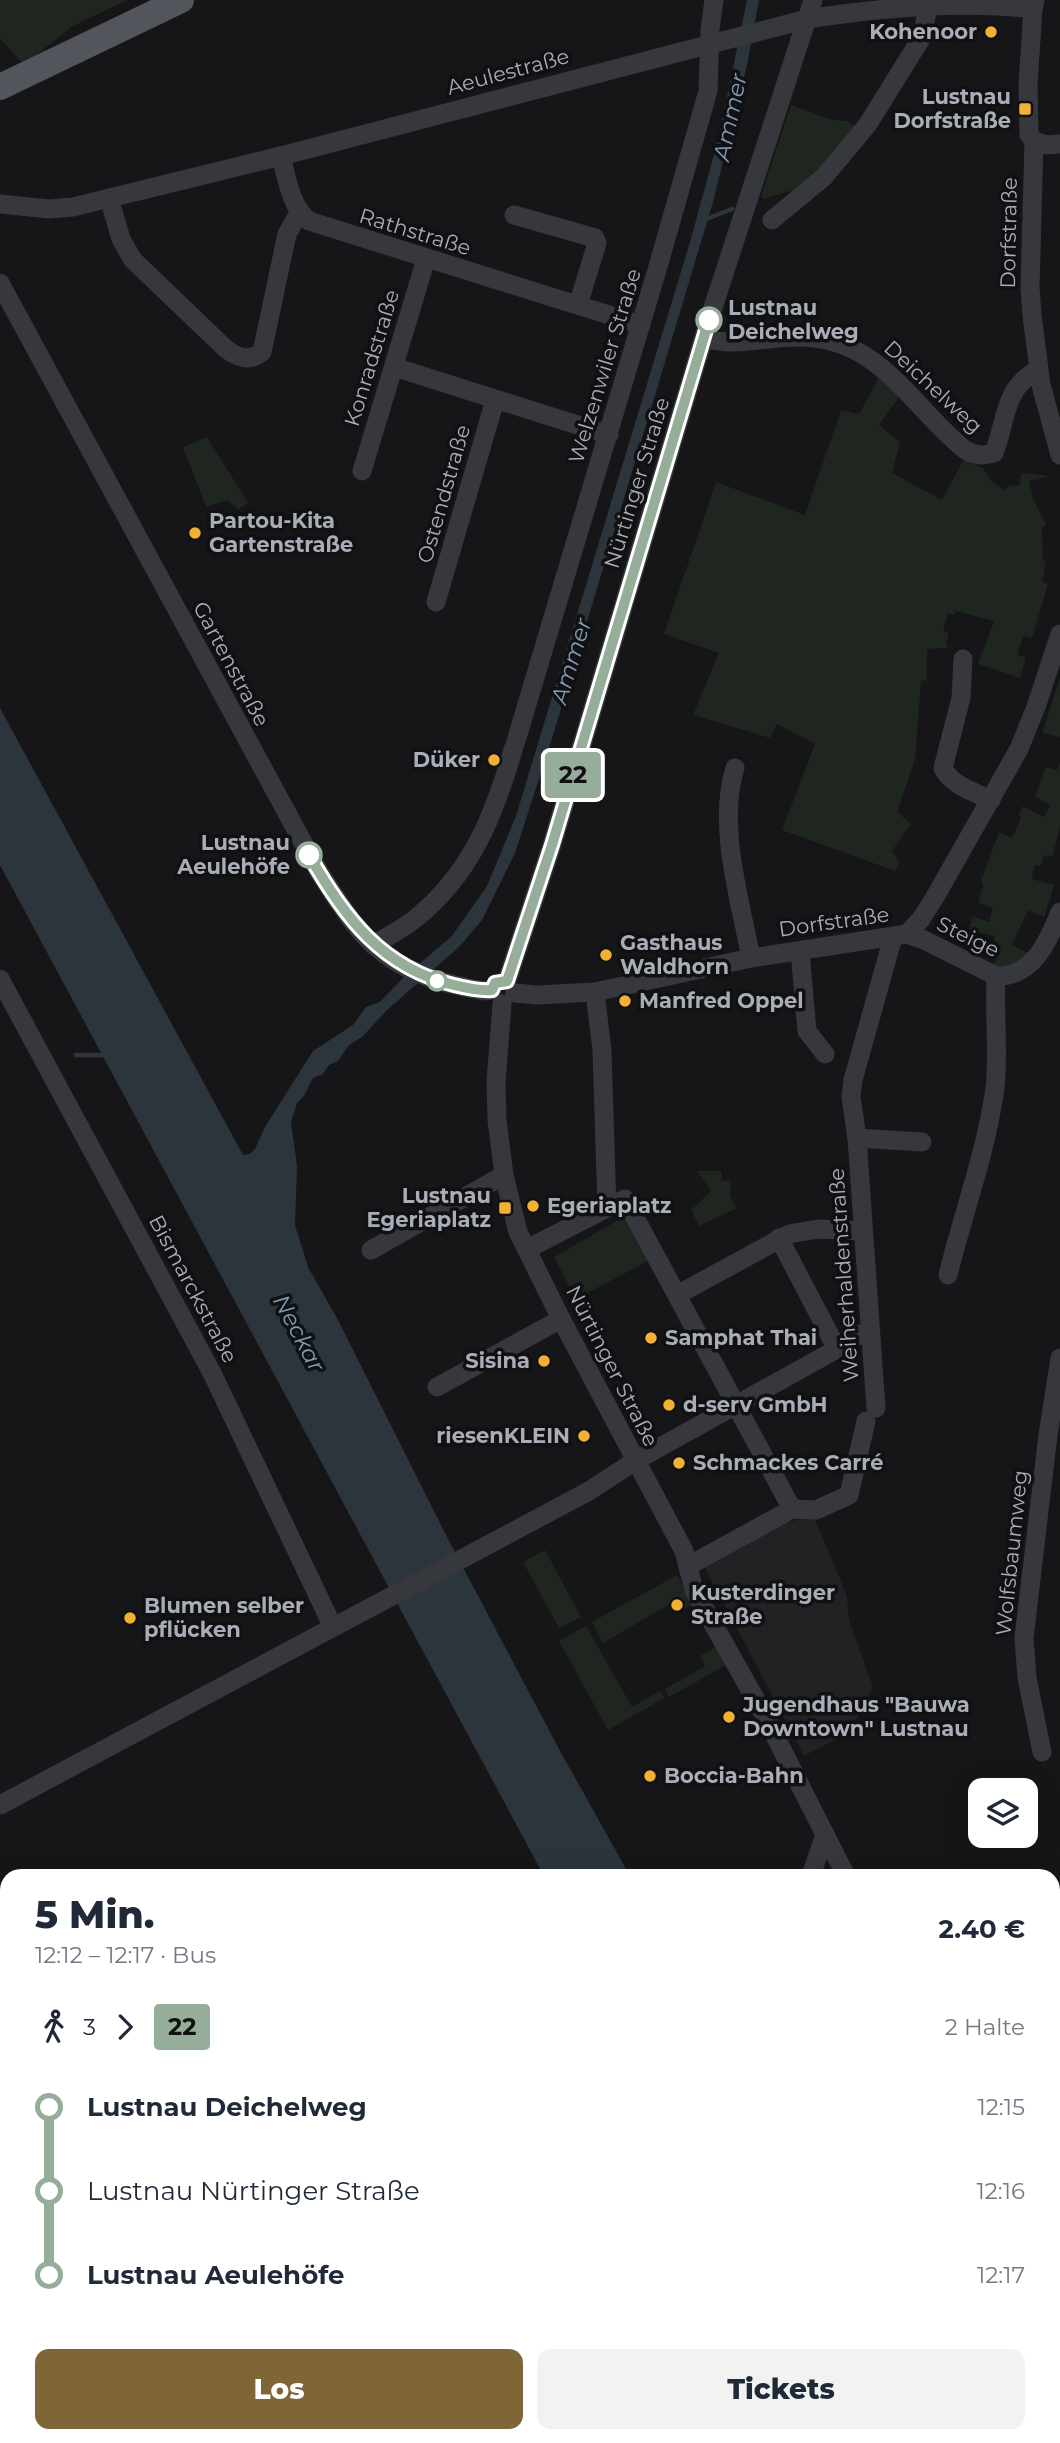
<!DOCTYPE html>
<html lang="de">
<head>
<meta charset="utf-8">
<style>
  body { margin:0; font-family:Montserrat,sans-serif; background:#f2f2f3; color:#1f2937; height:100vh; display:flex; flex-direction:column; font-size:26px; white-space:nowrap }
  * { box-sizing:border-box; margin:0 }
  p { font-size:23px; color:#747a83 }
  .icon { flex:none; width:38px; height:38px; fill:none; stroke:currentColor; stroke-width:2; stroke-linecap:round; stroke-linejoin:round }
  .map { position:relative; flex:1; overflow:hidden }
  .side { position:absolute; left:0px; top:1869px; width:1060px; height:574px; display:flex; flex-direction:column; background:#fff; border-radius:21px 21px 0 0; box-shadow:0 7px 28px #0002 }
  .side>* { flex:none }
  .badge { padding:0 14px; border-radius:5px; font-size:24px; line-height:46px }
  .tools { position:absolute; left:968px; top:1778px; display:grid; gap:14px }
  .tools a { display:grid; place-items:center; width:70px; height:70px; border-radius:14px; background:#fff; box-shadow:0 7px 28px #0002; font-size:35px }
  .map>.badge { position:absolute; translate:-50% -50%; box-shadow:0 0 0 4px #fff }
  .legs { display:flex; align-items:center; gap:10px; height:77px; padding:0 35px; font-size:23px }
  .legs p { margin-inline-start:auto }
  .summary { display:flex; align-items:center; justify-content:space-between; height:119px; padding:0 35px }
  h1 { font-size:38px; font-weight:800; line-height:52px }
  .primary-button { display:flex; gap:14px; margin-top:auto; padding:14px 35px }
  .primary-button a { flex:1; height:80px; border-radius:14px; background:#7e6636; color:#fff; font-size:28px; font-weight:800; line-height:80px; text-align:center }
  .primary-button a+a { background:#f2f2f3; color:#1f2937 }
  ul { padding:0 35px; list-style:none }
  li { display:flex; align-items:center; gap:24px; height:84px; font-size:26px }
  li i { display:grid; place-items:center; width:10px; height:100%; margin:0 9px; background:currentColor }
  li i::after { content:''; width:18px; height:18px; margin:-9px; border:5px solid; border-radius:50%; background:#fff }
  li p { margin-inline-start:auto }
  li:first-child i { background:linear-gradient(#0000 50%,currentColor 0) }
  li:last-child i { background:linear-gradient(currentColor 50%,#0000 0) }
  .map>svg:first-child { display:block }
  .built { fill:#222225 }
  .green { fill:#1e261f }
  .water { fill:#2c353c }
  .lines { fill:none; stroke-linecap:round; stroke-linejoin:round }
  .stream { stroke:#2c353c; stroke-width:4.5 }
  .minor { stroke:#37383d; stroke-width:19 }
  .major { stroke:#53555c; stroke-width:26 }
  .line-1-casing { stroke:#fff; stroke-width:16 }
  .line-1 { stroke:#95ad99; stroke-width:10 }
  .poi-dot { fill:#f2b134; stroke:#111113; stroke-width:2.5 }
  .stop-1-dot { fill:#fff; stroke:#95ad99; stroke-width:3.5 }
  .labels { text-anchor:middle; stroke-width:7; stroke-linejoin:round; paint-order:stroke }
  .poi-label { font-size:21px; font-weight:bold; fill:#a8adb8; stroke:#111113; text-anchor:start }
  .street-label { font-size:21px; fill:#a8adb8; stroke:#111113 }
  .stop-label { font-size:21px; font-weight:bold; fill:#a8adb8; stroke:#111113; text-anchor:start }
  .water-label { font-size:23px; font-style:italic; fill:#7f9bb3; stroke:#111113 }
</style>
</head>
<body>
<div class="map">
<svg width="1060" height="2443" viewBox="0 0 1060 2443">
  <rect width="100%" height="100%" fill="#161618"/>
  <g class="built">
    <polygon points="814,1517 847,1596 849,1620 873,1687 850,1732 804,1756 702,1562 771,1525"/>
    <polygon points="1054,2419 1060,2433 1060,2443 948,2443 944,2436 1054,2436"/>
  </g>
  <g class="green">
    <polygon points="0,0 127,0 71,27 24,65 0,38"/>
    <polygon points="791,105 832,120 848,121 854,126 838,150 800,188 764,199 761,196"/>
    <polygon points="881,374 901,394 879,425 900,442 892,473 942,500 964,459 984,469 991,481 1005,490 1008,486 1020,485 1021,473 1051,476 1029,481 1033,499 1046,524 1042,528 1043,561 1046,561 1042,582 1048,584 1032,638 1023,636 1017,655 1026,657 1020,678 978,664 994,621 956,611 954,615 948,613 943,631 949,633 946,642 948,648 927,649 927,680 921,681 915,759 897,812 911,824 892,851 900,863 895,871 782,830 815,744 777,724 770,738 693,715 719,653 664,634 716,482 805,515 841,410 859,414"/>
    <polygon points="207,437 248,503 238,509 227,500 206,507 183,447"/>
    <polygon points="1060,678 1060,737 1042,733"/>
    <polygon points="1060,762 1060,827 1052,857 1044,855 1041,866 1035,865 1032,879 1054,885 1044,917 1028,910 1012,945 1028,953 1016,967 994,968 997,953 991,952 995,936 970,930 972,916 989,922 993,908 978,903 983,885 981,881 999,832 1012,838 1021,818 1019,814 1023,806 1044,817 1050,805 1035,797 1036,794 1046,767 1057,770"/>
    <polygon points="697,1171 721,1171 722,1181 731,1181 730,1196 737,1208 699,1226 691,1210 711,1191"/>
    <polygon points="624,1217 648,1261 576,1299 554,1257"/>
    <polygon points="545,1550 581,1617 559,1628 523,1562"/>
    <polygon points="677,1575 693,1605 682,1610 677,1600 603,1643 592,1622"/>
    <polygon points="586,1626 632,1707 660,1691 665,1698 608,1730 559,1641"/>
    <polygon points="718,1646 728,1664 669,1697 665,1689 705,1666 700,1656"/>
    <polygon points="1060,2036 1060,2433 1054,2419 1054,2038"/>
  </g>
  <g class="water">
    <polygon points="747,0 759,0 747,65 713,202 550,745 515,853 482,920 459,947 387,1010 362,1037 349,1045 338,1061 329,1065 323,1074 313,1078 304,1096 297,1103 291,1122 297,1166 295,1225 308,1267 338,1320 448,1539 559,1749 630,1876 544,1876 0,865 0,708 243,1155 250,1154 255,1149 265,1127 313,1051 353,1025 366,1007 380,1002 403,978 452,936 487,886 516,816 690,242 718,140"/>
    <polygon points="836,2436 932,2436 936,2443 839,2443"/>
  </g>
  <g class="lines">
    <g class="stream">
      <polyline points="704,220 732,209"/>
      <polyline points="76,1055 107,1055"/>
    </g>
    <g class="minor">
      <polyline points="1035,0 1033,9 1028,84 1029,135 1034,141 1030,288 1032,315 1041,385 1060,455"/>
      <polyline points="1034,141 1046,145 1060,144"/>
      <path d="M281 156C287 178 290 206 309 221L641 325"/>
      <path d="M109 198 121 239 133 260 226 349C238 358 250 362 262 352L287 234 299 213"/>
      <path d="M0 204 49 209 73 207 281 156 807 19C878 8 961 0 1033 9"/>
      <polyline points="514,215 595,238 597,243 578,305"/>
      <polyline points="772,220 824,177 868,124 922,37 928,7"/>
      <path d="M0 283 319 872C336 897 352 926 375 946 406 974 444 984 484 991L492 990"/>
      <path d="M704 338C737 348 767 336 800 337 880 338 909 404 964 449 975 456 982 456 994 453 1007 420 1003 388 1038 370"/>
      <polyline points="394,367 609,435"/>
      <polyline points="362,471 426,259"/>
      <polyline points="436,602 495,400"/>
      <path d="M963 659 961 698 943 768C951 785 974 792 991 800"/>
      <polyline points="516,741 657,270 708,91 710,30 714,0"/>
      <path d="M735 768C717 825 740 900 751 958"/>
      <path d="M907 934 924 940 996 976C1033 977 1048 942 1060 912"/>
      <path d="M373 945C387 937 402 929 415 919 472 873 494 815 514 747"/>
      <polyline points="800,951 807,1031 825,1054"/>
      <polyline points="0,979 212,1373 333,1627"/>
      <polyline points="507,981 552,845 709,320 813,0"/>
      <polyline points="515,993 537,995 595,992 751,958 907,934 921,919 935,897 1019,749 1036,707 1060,634"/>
      <polyline points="502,1004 496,1082 497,1120 504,1175 518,1232 561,1319 684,1551 694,1590 766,1718 846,1876"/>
      <polyline points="857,1138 922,1142"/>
      <polyline points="607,1208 625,1199 792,1509"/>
      <polyline points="779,1238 837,1349"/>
      <polyline points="527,1249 607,1208 602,1050 595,992"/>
      <polyline points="371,1250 504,1175"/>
      <path d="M948 1275C963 1213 986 1153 995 1088 999 1053 994 1013 996 976"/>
      <polyline points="677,1295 789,1234 818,1229 863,1231"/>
      <polyline points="437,1387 561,1319"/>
      <polyline points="876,1408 857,1138 851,1097 853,1080 893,937"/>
      <polyline points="688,1566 792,1509 816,1510 849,1495 866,1421"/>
      <polyline points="1042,1752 1027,1678 1024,1638 1048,1435 1060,1358"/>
      <polyline points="0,1805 589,1491 635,1461 837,1349 860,1334"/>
      <polyline points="811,1876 825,1834"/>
    </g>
    <polyline class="major" points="0,87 181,0"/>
  </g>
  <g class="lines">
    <defs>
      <path id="line-1" d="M309 855C344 917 382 968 454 985 466 988 479 991 492 990L495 983 507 981 552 845 709 320"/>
    </defs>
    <use href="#line-1" class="line-1-casing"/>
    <use href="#line-1" class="line-1"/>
  </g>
  <g class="poi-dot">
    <circle cx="991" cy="32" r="7"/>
    <rect x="1018" y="102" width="14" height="14" rx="3.5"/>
    <circle cx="195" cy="533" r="7"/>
    <circle cx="494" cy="760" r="7"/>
    <circle cx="606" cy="955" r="7"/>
    <circle cx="625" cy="1001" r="7"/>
    <circle cx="533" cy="1206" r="7"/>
    <rect x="498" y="1201" width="14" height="14" rx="3.5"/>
    <circle cx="651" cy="1338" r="7"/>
    <circle cx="544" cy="1361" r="7"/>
    <circle cx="669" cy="1405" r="7"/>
    <circle cx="584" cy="1436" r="7"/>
    <circle cx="679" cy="1463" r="7"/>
    <circle cx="677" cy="1605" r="7"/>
    <circle cx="130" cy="1618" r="7"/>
    <circle cx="729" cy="1717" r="7"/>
    <circle cx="650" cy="1776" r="7"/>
  </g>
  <g class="stop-1-dot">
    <circle cx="709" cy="320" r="12"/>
    <circle cx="309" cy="855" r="12"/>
    <circle cx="437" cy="981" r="9"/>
  </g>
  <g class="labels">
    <g class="poi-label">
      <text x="977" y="39" text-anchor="end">Kohenoor</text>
      <text x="1011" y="104" text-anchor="end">Lustnau<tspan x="1011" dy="24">Dorfstraße</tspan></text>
      <text x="209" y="528">Partou-Kita<tspan x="209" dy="24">Gartenstraße</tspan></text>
      <text x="480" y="767" text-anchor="end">Düker</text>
      <text x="620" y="950">Gasthaus<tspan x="620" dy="24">Waldhorn</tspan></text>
      <text x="639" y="1008">Manfred Oppel</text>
      <text x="491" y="1203" text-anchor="end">Lustnau<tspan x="491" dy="24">Egeriaplatz</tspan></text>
      <text x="547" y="1213">Egeriaplatz</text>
      <text x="665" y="1345">Samphat Thai</text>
      <text x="530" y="1368" text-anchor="end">Sisina</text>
      <text x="683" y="1412">d-serv GmbH</text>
      <text x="570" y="1443" text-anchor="end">riesenKLEIN</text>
      <text x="693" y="1470">Schmackes Carré</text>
      <text x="691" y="1600">Kusterdinger<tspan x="691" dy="24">Straße</tspan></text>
      <text x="144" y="1613">Blumen selber<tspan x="144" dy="24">pflücken</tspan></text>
      <text x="743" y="1712">Jugendhaus "Bauwa<tspan x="743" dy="24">Downtown" Lustnau</tspan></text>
      <text x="664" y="1783">Boccia-Bahn</text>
    </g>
    <g class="street-label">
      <text transform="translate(508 72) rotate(-15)" y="7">Aeulestraße</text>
      <text transform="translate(415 232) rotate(17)" y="7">Rathstraße</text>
      <text transform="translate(1009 233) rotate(-89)" y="7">Dorfstraße</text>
      <text transform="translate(372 358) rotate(-73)" y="7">Konradstraße</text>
      <text transform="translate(605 366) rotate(-73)" y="7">Welzenwiler Straße</text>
      <text transform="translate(933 387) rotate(43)" y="7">Deichelweg</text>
      <text transform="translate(637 483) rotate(-73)" y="7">Nürtinger Straße</text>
      <text transform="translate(444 494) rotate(-74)" y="7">Ostendstraße</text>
      <text transform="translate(231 664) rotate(62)" y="7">Gartenstraße</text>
      <text transform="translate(834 922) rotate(-8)" y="7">Dorfstraße</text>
      <text transform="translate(968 937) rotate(26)" y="7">Steige</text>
      <text transform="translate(844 1275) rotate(-94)" y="7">Weiherhaldenstraße</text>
      <text transform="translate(193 1289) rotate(62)" y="7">Bismarckstraße</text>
      <text transform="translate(612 1366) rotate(63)" y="7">Nürtinger Straße</text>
      <text transform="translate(1012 1553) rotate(-84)" y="7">Wolfsbaumweg</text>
    </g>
    <g class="stop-label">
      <text x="728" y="315">Lustnau<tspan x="728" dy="24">Deichelweg</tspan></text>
      <text x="290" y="850" text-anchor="end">Lustnau<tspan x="290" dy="24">Aeulehöfe</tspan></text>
    </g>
    <g class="water-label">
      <text transform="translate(730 117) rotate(-78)" y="8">Ammer</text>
      <text transform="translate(571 661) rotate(-73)" y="8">Ammer</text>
      <text transform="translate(299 1333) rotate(62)" y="8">Neckar</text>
    </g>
  </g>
</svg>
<div class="tools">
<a><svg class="icon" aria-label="layers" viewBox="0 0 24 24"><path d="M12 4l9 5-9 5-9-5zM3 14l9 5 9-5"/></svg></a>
</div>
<b class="badge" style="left:573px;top:775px;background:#95ad99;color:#111">22</b>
<section class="side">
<div class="summary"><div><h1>5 Min.</h1><p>12:12 – 12:17 · Bus</p></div><b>2.40 €</b></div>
<div class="legs"><svg class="icon" aria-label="walk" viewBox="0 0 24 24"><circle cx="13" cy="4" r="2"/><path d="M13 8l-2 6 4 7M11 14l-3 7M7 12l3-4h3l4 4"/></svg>3<svg class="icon" aria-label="forward" viewBox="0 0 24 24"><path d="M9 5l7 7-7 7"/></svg><b class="badge" style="background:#95ad99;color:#111">22</b><p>2 Halte</p></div>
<ul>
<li><i style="color:#95ad99"></i><b>Lustnau Deichelweg</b><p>12:15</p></li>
<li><i style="color:#95ad99"></i><span>Lustnau Nürtinger Straße</span><p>12:16</p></li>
<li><i style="color:#95ad99"></i><b>Lustnau Aeulehöfe</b><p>12:17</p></li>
</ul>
<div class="primary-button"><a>Los</a><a>Tickets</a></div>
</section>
</div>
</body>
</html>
